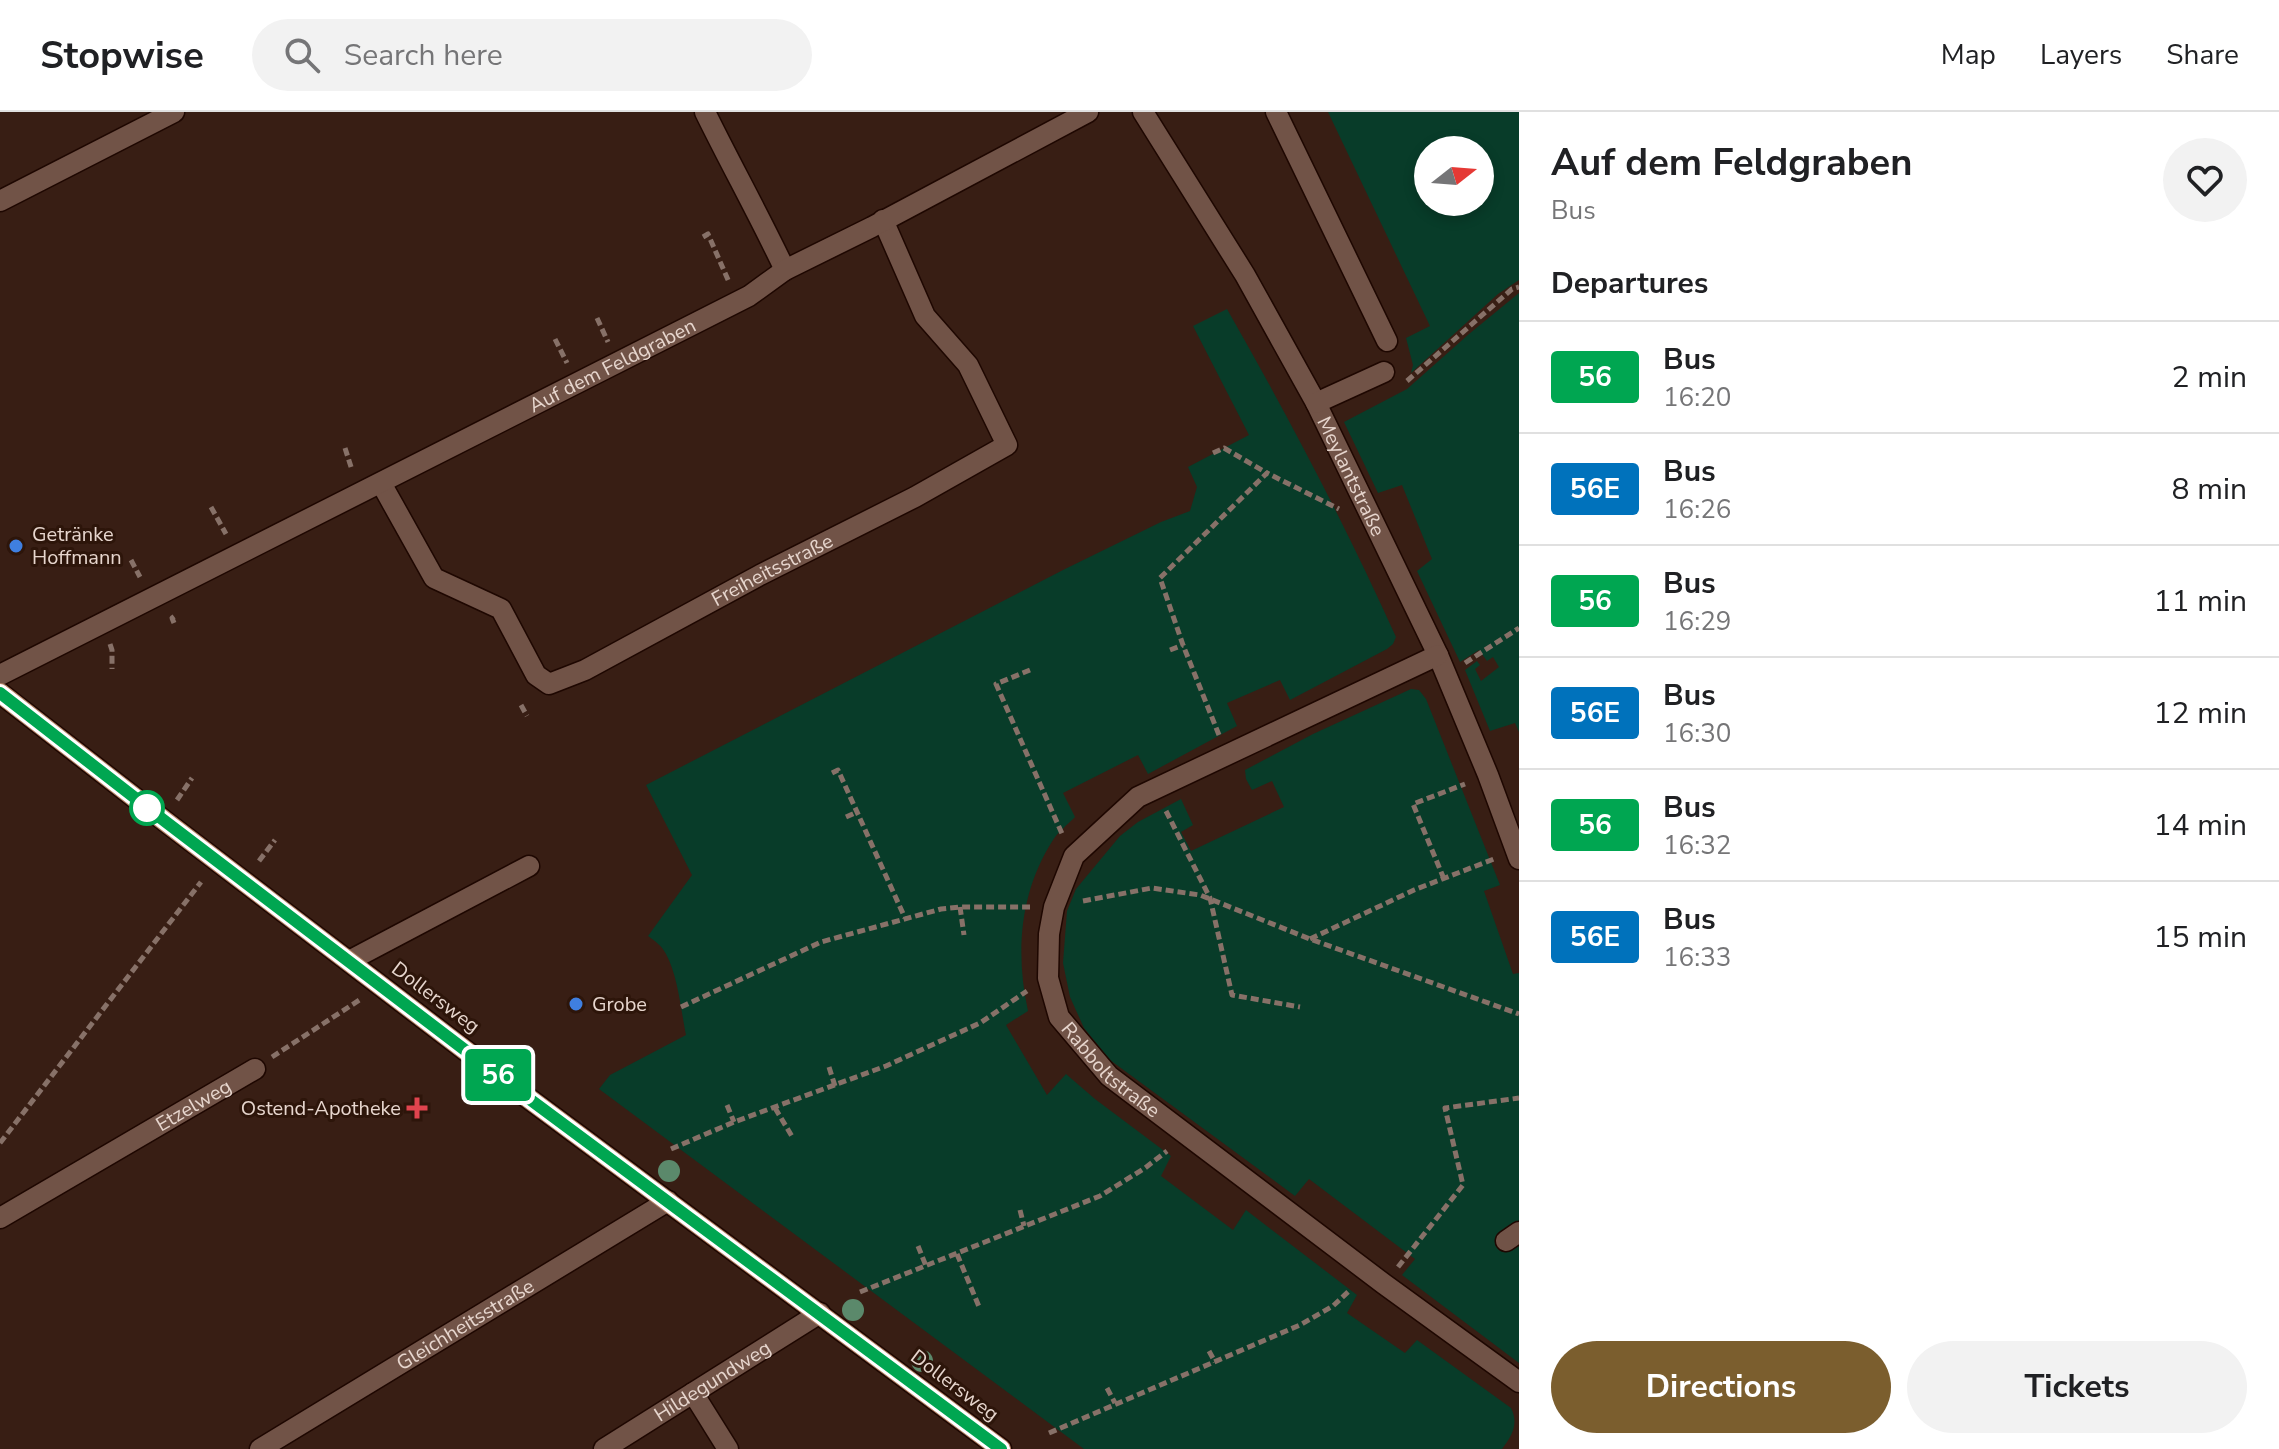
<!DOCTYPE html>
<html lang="en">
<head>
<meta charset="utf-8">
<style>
  body { margin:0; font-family:"Nunito Sans",sans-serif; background:#f2f2f2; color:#202124; height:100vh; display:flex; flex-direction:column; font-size:30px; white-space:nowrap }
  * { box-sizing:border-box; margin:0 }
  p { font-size:26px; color:#757577 }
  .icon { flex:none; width:44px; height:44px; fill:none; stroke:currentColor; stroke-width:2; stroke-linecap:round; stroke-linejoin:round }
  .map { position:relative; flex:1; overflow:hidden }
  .panel { display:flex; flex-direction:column; background:#fff; width:760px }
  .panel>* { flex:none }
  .badge { padding:0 16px; border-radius:6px; font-size:28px; line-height:52px }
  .needle { width:52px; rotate:73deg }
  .tools { position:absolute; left:1414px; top:24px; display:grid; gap:16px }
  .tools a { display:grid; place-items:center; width:80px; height:80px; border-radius:50%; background:#fff; box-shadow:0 4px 12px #0003; font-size:40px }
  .map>.badge { position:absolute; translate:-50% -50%; box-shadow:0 0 0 4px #fff }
  h2 { padding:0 32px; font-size:30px; line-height:72px }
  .round { display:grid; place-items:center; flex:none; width:84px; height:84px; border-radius:42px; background:#f2f2f2 }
  .headline { display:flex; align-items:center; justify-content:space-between; height:136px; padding:0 32px }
  h1 { font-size:38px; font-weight:700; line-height:60px }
  .cta { display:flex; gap:16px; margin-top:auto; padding:16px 32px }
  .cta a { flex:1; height:92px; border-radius:48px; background:#7b5e2e; color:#fff; font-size:32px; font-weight:700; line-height:92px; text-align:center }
  .cta a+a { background:#f2f2f2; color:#202124 }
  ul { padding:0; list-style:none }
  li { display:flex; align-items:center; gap:24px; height:112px; padding:0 32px; border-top:2px solid #e0e0e0 }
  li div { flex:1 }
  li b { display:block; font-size:30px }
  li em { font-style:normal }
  li .badge { min-width:88px; font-weight:700; text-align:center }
  header { display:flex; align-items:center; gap:48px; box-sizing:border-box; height:112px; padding:0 40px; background:#fff; border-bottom:2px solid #e0e0e0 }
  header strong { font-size:38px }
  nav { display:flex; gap:44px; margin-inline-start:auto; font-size:28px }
  .search { width:560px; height:72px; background:#f2f2f2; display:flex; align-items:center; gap:20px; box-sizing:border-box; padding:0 28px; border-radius:44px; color:#757577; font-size:30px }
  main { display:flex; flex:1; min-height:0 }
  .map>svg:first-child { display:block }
  .green { fill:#083c29; fill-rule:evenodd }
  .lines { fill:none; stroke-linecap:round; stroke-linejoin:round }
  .minor-casing { stroke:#1e0701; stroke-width:23 }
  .major-casing { stroke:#1e0701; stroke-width:23 }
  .path { stroke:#877168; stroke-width:5; stroke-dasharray:8 4; stroke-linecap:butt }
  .minor { stroke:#715347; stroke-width:20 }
  .major { stroke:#b58468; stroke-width:20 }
  .tree { fill:#5b896b }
  .line-casing { stroke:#fff; stroke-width:18 }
  .line { stroke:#00a651; stroke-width:12 }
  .shop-dot { fill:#3f7fe0; stroke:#2d150a; stroke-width:3 }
  .stop-dot { fill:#fff; stroke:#00a651; stroke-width:4 }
  .health-dot { fill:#e0444e; stroke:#2d150a; stroke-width:3 }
  .labels { text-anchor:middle; stroke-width:6; stroke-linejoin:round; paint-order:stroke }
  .street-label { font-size:20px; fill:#e7d6ce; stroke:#2d150a }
  .poi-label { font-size:20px; fill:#e7d6ce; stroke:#2d150a; text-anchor:start }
</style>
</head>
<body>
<header>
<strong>Stopwise</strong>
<div class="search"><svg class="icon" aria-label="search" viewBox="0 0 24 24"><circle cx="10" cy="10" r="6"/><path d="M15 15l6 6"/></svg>Search here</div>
<nav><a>Map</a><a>Layers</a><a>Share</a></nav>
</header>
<main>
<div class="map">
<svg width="1519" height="1337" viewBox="0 0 1519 1337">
  <rect width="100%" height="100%" fill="#381e14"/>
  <g class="green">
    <path d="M1328 0H1519V168L1498 182 1411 261 1413 253 1406 226 1430 214ZM1428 38H1480V90H1428Z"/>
    <polygon points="1519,181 1519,620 1515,611 1490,619 1465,558 1477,549 1480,553 1475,557 1481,569 1499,555 1493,545 1487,549 1479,538 1460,550 1417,459 1432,447 1402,373 1378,381 1344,310 1407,277 1469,222"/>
    <path d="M1227 197C1288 304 1345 412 1396 525L1393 532 1387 537 1290 588 1280 568 1227 591 1237 614 1148 662 1138 643 1063 681 1075 705C1068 712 1058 720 1053 728 1020 779 1015 840 1028 899L1006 913 1047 983 1066 962 1095 987 1171 1044 1161 1064 1233 1118 1246 1098 1357 1183 1347 1201 1405 1241 1417 1228 1511 1296C1519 1312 1512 1324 1502 1337H1084L599 977 610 963 686 923C681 899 678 864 666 842 662 834 655 829 648 824L692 763 646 673 1065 457 1161 410 1190 399 1197 375 1188 355 1249 323 1193 214Z"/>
    <polygon points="1411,577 1419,578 1426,587 1500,773 1484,779 1513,862 1519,861 1519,1251 1402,1163 1415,1147 1309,1067 1295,1084 1110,948 1084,916 1070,885 1063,851 1067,799 1076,777 1120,724 1138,710 1181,687 1193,713 1181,720 1191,739 1284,695 1272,669 1252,678 1246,667 1245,658 1313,622"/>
  </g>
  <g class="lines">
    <defs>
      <g id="minor">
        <path d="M705 0C731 53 760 105 785 158"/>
        <path id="s1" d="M1143 0 1245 163 1316 291 1438 543 1488 663 1519 747"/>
        <polyline points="1276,0 1387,229"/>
        <polyline points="0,89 174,0"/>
        <polyline points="1316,291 1384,260"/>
        <path id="s2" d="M381 371 434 466 501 497 536 563 549 572 585 558 760 463 915 385 1007 333 968 253 925 204 883 108"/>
        <path id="s3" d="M1438 543 1138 685 1074 744 1054 795 1049 822 1048 866 1059 905 1109 964 1384 1172 1519 1270"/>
        <path id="s4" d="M0 563 749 184 785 158 872 115 1088 0"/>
        <polyline points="349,849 529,754"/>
        <path id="s5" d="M0 1106 255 957"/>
        <polyline points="1506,1129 1519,1120"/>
        <polyline points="693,1281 728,1337"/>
        <path id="s6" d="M260 1337 668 1089"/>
        <path id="s7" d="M604 1337 820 1201"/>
      </g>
      <polyline id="major" points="0,581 166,710 520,980 1001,1337"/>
    </defs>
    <use href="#minor" class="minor-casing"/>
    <use href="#major" class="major-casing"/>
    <g class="path">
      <polyline points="703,125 708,122 729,170"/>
      <polyline points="597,206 608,230"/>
      <polyline points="555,227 567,251"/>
      <polyline points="1407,269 1512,177 1519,175"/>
      <polyline points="345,336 352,358"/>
      <polyline points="1213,341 1224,336 1267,361"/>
      <polyline points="211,395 226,422"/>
      <polyline points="131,448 140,465"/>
      <polyline points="174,511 172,506 176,503"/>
      <polyline points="110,532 112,538 112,557"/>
      <polyline points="1170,538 1183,533"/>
      <polyline points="1465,551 1519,516"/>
      <polyline points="1030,558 996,572 1063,724"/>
      <polyline points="521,593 527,604"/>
      <polyline points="1219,623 1183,533 1160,466 1267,361 1339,397"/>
      <polyline points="832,661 838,658 905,806"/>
      <polyline points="177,688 192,666"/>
      <polyline points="1166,699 1210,786 1232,883 1300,895"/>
      <polyline points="846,705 857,700"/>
      <polyline points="259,749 275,728"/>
      <polyline points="1444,767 1413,692 1465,672"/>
      <polyline points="1083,789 1152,776 1200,783 1310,827 1519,902"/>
      <polyline points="960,795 964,823"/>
      <polyline points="1310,827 1414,778 1494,747"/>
      <polyline points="681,895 821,830 941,797 960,795 1030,795"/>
      <polyline points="272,945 361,887"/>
      <polyline points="829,955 835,974"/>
      <polyline points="727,993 734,1010"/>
      <polyline points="775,996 793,1026"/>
      <polyline points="0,1031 201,770"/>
      <polyline points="671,1037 734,1010 886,954 980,911 1027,879"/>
      <polyline points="1020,1098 1024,1114"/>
      <polyline points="918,1134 926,1154"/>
      <polyline points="957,1142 980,1197"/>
      <polyline points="1398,1155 1463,1073 1445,996 1519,986"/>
      <polyline points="860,1180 1100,1084 1145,1056 1167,1039"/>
      <polyline points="1209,1239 1215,1250"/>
      <polyline points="1107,1276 1115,1291"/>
      <polyline points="1049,1321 1300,1213 1333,1194 1350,1178"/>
    </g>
    <use href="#minor" class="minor"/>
    <use href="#major" class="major"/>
  </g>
  <g class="tree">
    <circle cx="669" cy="1059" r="11"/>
    <circle cx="853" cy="1198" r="11"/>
    <circle cx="922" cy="1249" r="11"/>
  </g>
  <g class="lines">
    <defs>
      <polyline id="line" points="0,581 166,710 520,980 1001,1337"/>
    </defs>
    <use href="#line" class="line-casing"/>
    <use href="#line" class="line"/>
  </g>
  <g class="shop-dot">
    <circle cx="16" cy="434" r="8"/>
    <circle cx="576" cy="892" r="8"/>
  </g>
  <circle class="stop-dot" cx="147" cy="696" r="16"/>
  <path class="health-dot" d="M413 984h8v8h8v8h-8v8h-8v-8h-8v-8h8z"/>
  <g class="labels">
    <g class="street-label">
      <text dy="7" stroke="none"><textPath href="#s4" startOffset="686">Auf dem Feldgraben</textPath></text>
      <text dy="7" stroke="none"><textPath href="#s1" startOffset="420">Meylantstraße</textPath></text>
      <text dy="7" stroke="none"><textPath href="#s2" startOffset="524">Freiheitsstraße</textPath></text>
      <text transform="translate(436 885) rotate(37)" y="7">Dollersweg</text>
      <text dy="7" stroke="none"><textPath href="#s3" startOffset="660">Rabboltstraße</textPath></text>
      <text dy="7" stroke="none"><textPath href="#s5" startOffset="224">Etzelweg</textPath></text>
      <text dy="7" stroke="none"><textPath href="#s6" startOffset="240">Gleichheitsstraße</textPath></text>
      <text dy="7" stroke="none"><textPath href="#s7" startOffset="128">Hildegundweg</textPath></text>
      <text transform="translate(955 1273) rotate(37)" y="7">Dollersweg</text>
    </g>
    <g class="poi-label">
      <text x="32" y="429">Getränke<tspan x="32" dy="23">Hoffmann</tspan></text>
      <text x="592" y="899">Grobe</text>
      <text x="401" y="1003" text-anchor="end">Ostend-Apotheke</text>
    </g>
  </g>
</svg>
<div class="tools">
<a><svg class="needle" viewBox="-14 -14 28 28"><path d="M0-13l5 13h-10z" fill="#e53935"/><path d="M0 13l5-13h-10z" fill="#757577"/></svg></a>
</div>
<b class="badge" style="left:498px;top:963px;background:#00a651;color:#fff">56</b>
</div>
<section class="panel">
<div class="headline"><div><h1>Auf dem Feldgraben</h1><p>Bus</p></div><a class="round"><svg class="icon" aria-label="heart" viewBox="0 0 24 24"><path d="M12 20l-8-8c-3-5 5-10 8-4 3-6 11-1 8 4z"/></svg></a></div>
<h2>Departures</h2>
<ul>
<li><span class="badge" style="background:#00a651;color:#fff">56</span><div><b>Bus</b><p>16:20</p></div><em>2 min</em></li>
<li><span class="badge" style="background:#0072bc;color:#fff">56E</span><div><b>Bus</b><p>16:26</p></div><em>8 min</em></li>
<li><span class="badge" style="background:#00a651;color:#fff">56</span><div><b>Bus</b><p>16:29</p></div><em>11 min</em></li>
<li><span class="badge" style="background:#0072bc;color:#fff">56E</span><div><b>Bus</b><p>16:30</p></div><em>12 min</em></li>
<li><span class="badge" style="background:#00a651;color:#fff">56</span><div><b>Bus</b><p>16:32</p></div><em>14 min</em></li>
<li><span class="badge" style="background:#0072bc;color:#fff">56E</span><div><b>Bus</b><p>16:33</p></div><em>15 min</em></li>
</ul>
<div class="cta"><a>Directions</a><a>Tickets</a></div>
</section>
</main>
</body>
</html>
